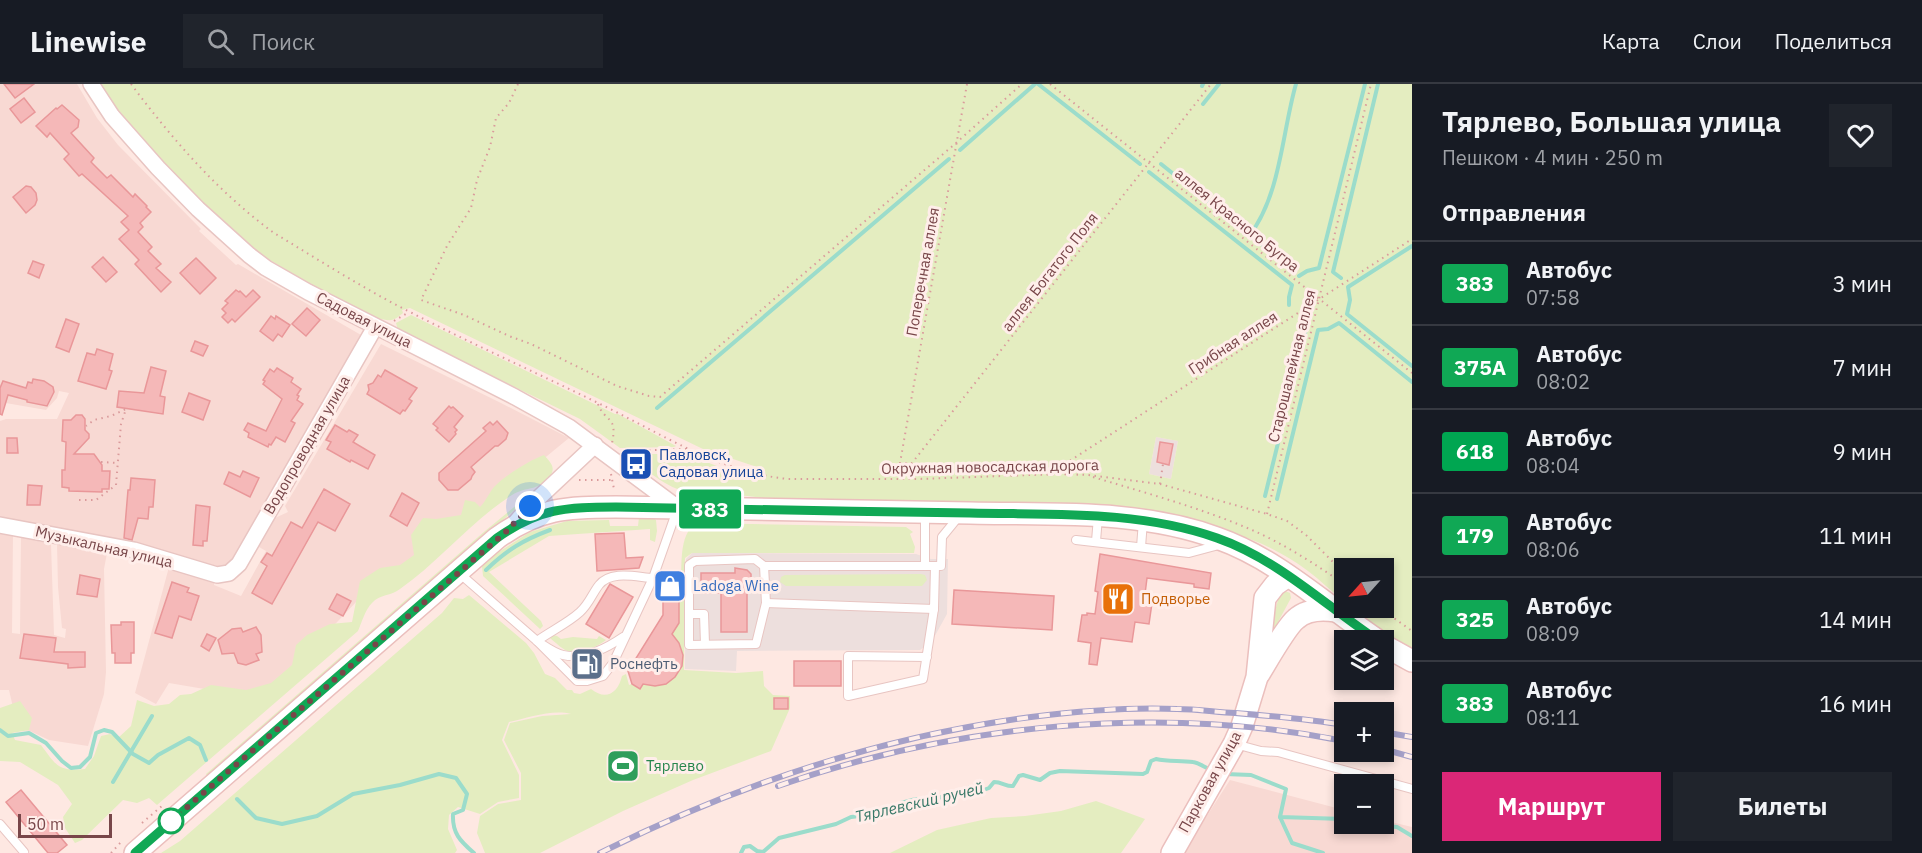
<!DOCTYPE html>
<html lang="ru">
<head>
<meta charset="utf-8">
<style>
  body { margin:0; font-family:"IBM Plex Sans",sans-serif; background:#20242c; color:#f1f3f6; height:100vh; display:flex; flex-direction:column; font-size:22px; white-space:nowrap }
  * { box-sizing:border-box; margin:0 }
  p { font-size:20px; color:#9ea1a6 }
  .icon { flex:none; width:33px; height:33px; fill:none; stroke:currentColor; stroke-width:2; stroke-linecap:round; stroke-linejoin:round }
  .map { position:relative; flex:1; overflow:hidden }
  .details { display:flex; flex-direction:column; background:#171b24; width:510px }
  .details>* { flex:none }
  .badge { padding:0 12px; border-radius:4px; font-size:21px; line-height:39px }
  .needle { width:39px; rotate:243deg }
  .fabs { position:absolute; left:1334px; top:474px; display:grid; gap:12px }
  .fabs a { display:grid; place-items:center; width:60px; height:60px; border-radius:0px; background:#171b24; box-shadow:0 3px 9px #0003; font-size:30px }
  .scale { position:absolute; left:18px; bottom:15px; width:94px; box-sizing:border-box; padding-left:6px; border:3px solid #784649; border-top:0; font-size:16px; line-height:21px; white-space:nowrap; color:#784649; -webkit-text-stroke:4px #ffeeea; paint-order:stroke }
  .you { position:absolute; width:30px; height:30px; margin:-15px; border:4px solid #fff; border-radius:50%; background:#1a73e8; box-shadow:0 0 0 9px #1a73e833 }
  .map>.badge { position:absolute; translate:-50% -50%; box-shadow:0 0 0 3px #fff }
  h2 { padding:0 30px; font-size:22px; line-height:54px }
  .round { display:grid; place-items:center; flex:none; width:63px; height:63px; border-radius:0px; background:#20242c }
  .summary { display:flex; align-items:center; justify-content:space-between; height:102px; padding:0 30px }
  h1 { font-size:28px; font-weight:700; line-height:45px }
  .primary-button { display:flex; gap:12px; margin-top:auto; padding:12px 30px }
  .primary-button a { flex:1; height:69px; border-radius:0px; background:#db2777; color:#fff; font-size:24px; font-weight:700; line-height:69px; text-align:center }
  .primary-button a+a { background:#20242c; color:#f1f3f6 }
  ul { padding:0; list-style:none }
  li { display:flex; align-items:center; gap:18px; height:84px; padding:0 30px; border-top:2px solid #363941 }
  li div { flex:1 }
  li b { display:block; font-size:22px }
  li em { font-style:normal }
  li .badge { min-width:66px; font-weight:700; text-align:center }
  header { display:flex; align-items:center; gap:36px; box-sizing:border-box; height:84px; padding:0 30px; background:#171b24; border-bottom:2px solid #363941 }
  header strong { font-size:28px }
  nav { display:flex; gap:33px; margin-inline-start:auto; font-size:21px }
  .search { width:420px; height:54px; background:#20242c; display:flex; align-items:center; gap:15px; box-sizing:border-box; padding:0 21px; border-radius:0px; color:#9ea1a6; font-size:22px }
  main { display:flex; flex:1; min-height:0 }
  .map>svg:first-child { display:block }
  .residential { fill:#f8d9d3 }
  .industrial { fill:#eddfdd }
  .green { fill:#e4edc0; fill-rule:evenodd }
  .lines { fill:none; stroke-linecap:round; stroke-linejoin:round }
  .stream { stroke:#9bdccb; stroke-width:4 }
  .building { fill:#f5b8b8; stroke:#e99799; stroke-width:1.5 }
  .service-casing { stroke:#e8c5c2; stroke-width:10 }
  .minor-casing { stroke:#e8c5c2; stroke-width:18 }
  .secondary-casing { stroke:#ebbfbd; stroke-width:24 }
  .path { stroke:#da9b9c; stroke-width:2; stroke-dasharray:1.5 4.5; stroke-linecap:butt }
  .service { stroke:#fff; stroke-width:8 }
  .minor { stroke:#fff; stroke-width:15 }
  .secondary { stroke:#fff; stroke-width:21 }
  .rail-casing { stroke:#a5a0c8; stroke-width:6 }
  .rail { stroke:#ffeeea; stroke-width:4; stroke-dasharray:11; stroke-linecap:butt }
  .line-casing { stroke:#fff; stroke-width:14 }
  .line { stroke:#10a855; stroke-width:9 }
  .walk { stroke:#784649; stroke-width:6; stroke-dasharray:0 10.8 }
  .stop-dot { fill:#fff; stroke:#10a855; stroke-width:3 }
  .labels { text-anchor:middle; stroke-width:6; stroke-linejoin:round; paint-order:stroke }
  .street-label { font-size:15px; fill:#784649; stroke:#ffeeea }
  .transit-label { font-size:15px; fill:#164399; stroke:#ffeeea; text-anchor:start }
  .shop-label { font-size:15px; fill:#366cbe; stroke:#ffeeea; text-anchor:start }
  .food-label { font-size:15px; fill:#c56008; stroke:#ffeeea; text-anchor:start }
  .service-label { font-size:15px; fill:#4e5e75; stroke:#ffeeea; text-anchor:start }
  .leisure-label { font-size:15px; fill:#27864d; stroke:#ffeeea; text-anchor:start }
  .water-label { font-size:16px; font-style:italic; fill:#367767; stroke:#ffeeea }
</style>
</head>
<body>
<header>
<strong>Linewise</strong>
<div class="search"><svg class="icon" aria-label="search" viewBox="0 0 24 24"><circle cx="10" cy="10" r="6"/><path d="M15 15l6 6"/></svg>Поиск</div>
<nav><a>Карта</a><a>Слои</a><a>Поделиться</a></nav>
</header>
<main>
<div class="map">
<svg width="1412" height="769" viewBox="0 0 1412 769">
  <rect width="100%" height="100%" fill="#fee8e2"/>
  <g class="residential">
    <polygon points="0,0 77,0 97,34 118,61 201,145 199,147 236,181 238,180 361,251 230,481 220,483 154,465 0,436 0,337 6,335 57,335 69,309 59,307 57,314 46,326 0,318"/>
    <polygon points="381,260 501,319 569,354 475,431 412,489 394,482 358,516 264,615 169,599 156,620 135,609 169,483 214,498 214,501 241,512 266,467 259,463 275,434 288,428 285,422"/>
    <polygon points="0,447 13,450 12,549 20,550 21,453 51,460 54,551 65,554 66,545 62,544 58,503 57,460 107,469 104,485 106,588 104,610 88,662 49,656 30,647 18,645 9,606 0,606"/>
    <polygon points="1230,696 1344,726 1344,740 1383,740 1383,736 1412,743 1412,769 1183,769"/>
  </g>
  <g class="industrial">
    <polygon points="1156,353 1178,357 1171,395 1149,390"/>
    <polygon points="692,469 916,470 931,475 948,475 947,530 932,557 920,566 737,567 736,587 685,585 686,475"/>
  </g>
  <g class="green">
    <path d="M99 0H1412V566L1385 549 1352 524H1383V484H1344V517C1331 507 1320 496 1308 487 1284 469 1256 455 1227 448L770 417C745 407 716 415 690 409 666 404 645 385 626 370H686L727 386 761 394 763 385 703 365 410 224 402 226 403 229C399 232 395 236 391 236 372 240 279 181 258 169L247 162 189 108 112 20ZM1156 353 1178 357 1171 395 1149 390Z"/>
    <polygon points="411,231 615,330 618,330 676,362 674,363 620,364 580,335 398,246 396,239"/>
    <path d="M544 371C549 377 556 382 551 391 542 407 526 402 512 411 471 437 440 477 400 505 391 512 380 510 372 519 365 526 362 538 358 547L157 721 149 714 137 719 123 716 82 756 75 759 65 744 63 733 72 720 58 701 20 678 0 677V624L20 617 32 634 29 646 12 649 15 656 41 661C56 681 58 688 85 685L94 672 101 652 110 650 118 654 131 642 137 616 154 622 169 620 180 611 191 610 211 601 246 606 271 599 292 581 296 561 307 551 330 540 352 538 360 497 380 484 400 481 414 471 411 451 423 434 436 435 461 431 465 416 475 418 480 423C486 417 489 409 494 403 504 392 530 376 544 371Z"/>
    <polygon points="530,410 533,410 207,692 206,690 485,447"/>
    <polygon points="639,433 651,433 656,436 657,447 655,458 650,456 650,445 549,452 489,488 541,537 543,542 540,545 483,492 482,482 494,471 530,448 567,437 609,436 610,442 638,442"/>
    <path d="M699 439 906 443 913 448 910 450 915 463 914 469H692L685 474 684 586 736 589 763 587 764 602 773 611 790 612V624L771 667 693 696 623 727 540 769H485L477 749 480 732 498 720 521 716V689L504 656 510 639 542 632 571 630C552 625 528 634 509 638L502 656 519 691V714L498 718 480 730 458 723 449 731 448 745 457 766 455 769H161L180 757 442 529 454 514 463 515 469 511 526 559 534 569 545 590 555 594 567 606H572L574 609 580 610 591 605C606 617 618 609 622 592L626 590 629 601 632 600 640 605 643 600C677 607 695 577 672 550L679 539V496H681C682 479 679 445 699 439Z"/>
    <polygon points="921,490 925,491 927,496 922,502 786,502 780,498 781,493 785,491"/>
    <polygon points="1285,507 1290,509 1291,514 1266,560 1278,516 1280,511"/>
    <path d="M553 551 557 552 561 555 573 553 597 555 599 552 606 556C597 563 582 570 570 568 563 566 556 559 550 554Z"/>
    <polygon points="1096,717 1145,735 1121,769 890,769 937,746 991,734 1025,732 1061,727"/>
  </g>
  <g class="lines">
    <g class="stream">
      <polyline points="1038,0 1140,80"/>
      <polyline points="1202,2 1203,0"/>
      <polyline points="1203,20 1219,0"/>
      <polyline points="960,66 1035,0"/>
      <polyline points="1161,80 1295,187"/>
      <polyline points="1149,88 1292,201 1289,213 1289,221"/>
      <path d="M1249 152C1281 111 1282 48 1296 0"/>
      <polyline points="1412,162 1348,203 1350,216 1347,230 1412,282"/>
      <polyline points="1299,192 1307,187 1319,184 1365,0"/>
      <polyline points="1341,194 1333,188 1378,0"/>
      <polyline points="657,324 949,75"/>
      <polyline points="1265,412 1306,245"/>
      <polyline points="1277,415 1318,246 1328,245 1339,239 1412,298"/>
      <path d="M486 486C507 466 523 456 550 446"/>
      <polyline points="0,646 8,652 29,649 46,659 62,677 71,684 80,683 90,673 96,649 104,646 112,648 133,670 149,679 158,671 189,654 200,661 206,676"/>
      <polyline points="1225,690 1251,691 1286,705 1280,733 1344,735"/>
      <polyline points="113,698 152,632"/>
      <path d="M237 715 256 734 282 740 317 732 353 710 400 701 439 690 456 694 467 710 463 726 453 730C452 749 460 757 474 769"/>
      <polyline points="1280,733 1292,759 1323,769"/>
      <polyline points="1365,740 1397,743 1412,752"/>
      <path d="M741 769 744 763 750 762 757 767 763 768 779 754 836 740 851 733 868 731 892 724 901 719 916 715 933 717 947 710 964 707 970 703H974L981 707 989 704 994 698C1002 698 1007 703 1013 702L1019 692 1023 691 1040 696 1050 689 1060 687 1143 690 1147 688 1151 677 1156 675C1168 678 1181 676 1193 678 1200 679 1205 684 1212 686"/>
    </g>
  </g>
  <g class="building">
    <polygon points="4,0 34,0 15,14"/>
    <polygon points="24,14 35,28 21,39 10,25"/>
    <polygon points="62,21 79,36 78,43 71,49 94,74 91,78 107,94 111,91 133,113 135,110 147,122 146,123 151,128 140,139 143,143 138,148 152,163 148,167 161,180 156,184 171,198 161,208 135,180 139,176 119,155 129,146 121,138 128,132 82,90 79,92 64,75 69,70 50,49 47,53 36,42 56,24 57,25"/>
    <polygon points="26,102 31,103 36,109 37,116 35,121 26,129 13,113"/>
    <polygon points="103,173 117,188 106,198 92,183"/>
    <polygon points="196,174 216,194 200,210 180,189"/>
    <polygon points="33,177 44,181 39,194 28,189"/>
    <polygon points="236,206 239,208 240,207 246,213 253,206 260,213 235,238 232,235 228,239 222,233 226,229 222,225 228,219 225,217"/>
    <polygon points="307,224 320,236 306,252 292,240"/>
    <polygon points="271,232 275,235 276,232 290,241 282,253 278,250 273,257 260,247"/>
    <polygon points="66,235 79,240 69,268 56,263"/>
    <polygon points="195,257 208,262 203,272 191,267"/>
    <polygon points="97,265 113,270 109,286 112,287 106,305 78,297 87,269 95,271"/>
    <polygon points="151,283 166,287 160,312 165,313 163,330 117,323 119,307 144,309"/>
    <polygon points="277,284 293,294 291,298 301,305 297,311 299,312 297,316 303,320 291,337 295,339 285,358 276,353 271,361 269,360 268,363 248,353 249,349 244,346 248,339 266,347 282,315 263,300 265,297 263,296 270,285 274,288"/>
    <polygon points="385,286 417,304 409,315 412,317 405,327 403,326 400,330 367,310 369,306 368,301 373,299 378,291 381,293"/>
    <polygon points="33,295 44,297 53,303 54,308 47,322 27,318 27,316 8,311 2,331 0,330 0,304 3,297 26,304 28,298 32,299"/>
    <polygon points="189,309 210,317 203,336 182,328"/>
    <polygon points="449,322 451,324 453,323 463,332 454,343 457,346 455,348 456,350 449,358 436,346 438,344 433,340"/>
    <polygon points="76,331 82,331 85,335 85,346 89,350 89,354 74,370 94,370 102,381 102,387 110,387 109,405 102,405 102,408 69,407 69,404 62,403 62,386 65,386 66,358 62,357 63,336 71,336"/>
    <polygon points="497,337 508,349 506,355 498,362 495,362 471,383 475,388 472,392 471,395 458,406 448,406 439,396 439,389 486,347 483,344 490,338 493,341"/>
    <polygon points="335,341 347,348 349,346 358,351 353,358 375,371 368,385 351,376 350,378 327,365 331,358 326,356"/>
    <polygon points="7,354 17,354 18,369 7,369"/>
    <polygon points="1160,358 1173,360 1169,381 1157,378"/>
    <polygon points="243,387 259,394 250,413 224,400 229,388 240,393"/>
    <polygon points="131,394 155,396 153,423 149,423 148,435 138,434 132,456 124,454 128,406 130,406"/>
    <polygon points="28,401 42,402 40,421 27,421"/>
    <polygon points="324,405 350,420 335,447 318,438 272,520 252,509 267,482 261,478 267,469 272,472 291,438 302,444"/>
    <polygon points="402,409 419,419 407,442 390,432"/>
    <polygon points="196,421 210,423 207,457 203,457 203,462 193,461"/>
    <polygon points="624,449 626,474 643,473 639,484 597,487 595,450"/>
    <polygon points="1100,470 1211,489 1209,505 1194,503 1194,500 1147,494 1144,518 1152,519 1149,540 1135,538 1132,558 1101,554 1097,581 1089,580 1091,559 1078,557 1082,531 1087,531 1087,529 1095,530 1098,508 1095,507"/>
    <polygon points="735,484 747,486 751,490 751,501 747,501 747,548 721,548 721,509 701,509 701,489 735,489"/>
    <polygon points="80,491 100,495 97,513 77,510"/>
    <polygon points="172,498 189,504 187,508 199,512 191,536 179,532 172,554 155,549"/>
    <polygon points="663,499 679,499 679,539 672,550 679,559 683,571 682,582 675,593 666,600 655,602 643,600 640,605 632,600 628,587 663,531"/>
    <polygon points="610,500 633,513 609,554 586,540"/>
    <polygon points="954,506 1054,512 1052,546 952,540"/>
    <polygon points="337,510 351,517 343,532 329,525"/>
    <polygon points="121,538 134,538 134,569 131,569 131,579 115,579 115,569 112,569 111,541 121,541"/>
    <polygon points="256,543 261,551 262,568 256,570 259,576 246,581 238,579 234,569 222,570 218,556 232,545 241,544 243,548"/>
    <polygon points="24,550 56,554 54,568 85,568 85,583 68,584 68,580 20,574"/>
    <polygon points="207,550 216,554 209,567 201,562"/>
    <polygon points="600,572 602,583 577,589 575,586 573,578 588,576"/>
    <rect x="794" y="577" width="47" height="25"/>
    <rect x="774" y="614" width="14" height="11"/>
    <polygon points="21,706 67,761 57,769 48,769 6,718"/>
  </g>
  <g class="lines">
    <defs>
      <g id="service">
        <polyline points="1076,456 1189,469 1219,461"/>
        <polyline points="1096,457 1098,433"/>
        <polyline points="1141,463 1143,437"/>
        <polyline points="764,482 755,475 695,477 689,481 689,561 756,560 766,519 764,482 941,482 942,453 960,431"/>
        <polyline points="925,482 925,430"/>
        <polyline points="459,489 537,557 577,597 587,597 603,592 613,579 653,494 677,426"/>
        <polyline points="766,519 934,525 935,482"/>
        <polyline points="689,530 704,530 705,560"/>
        <path d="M623 553C607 564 584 576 563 571 554 569 545 562 537 557 551 547 568 539 580 528 589 520 592 510 599 501 611 486 636 493 653 494"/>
        <polyline points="927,573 848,572 848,612 923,595 934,525"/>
        <polyline points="1235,660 1261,667 1278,668 1412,705"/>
        <polyline points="0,740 24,768"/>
      </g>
      <g id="minor">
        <polyline points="91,0 112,32 158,84 198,125 249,171 266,184 308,208 515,313 569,343 678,424"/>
        <polyline points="515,439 530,422 595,361"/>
        <polyline points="0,441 134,466 217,491 229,489 239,480 375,243"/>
      </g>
      <g id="secondary">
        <polyline points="1383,561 1412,577"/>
        <path d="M1259 590C1267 577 1286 543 1296 535 1307 525 1323 525 1336 527"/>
        <path d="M135 769 497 454C539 424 566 423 616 423 734 425 852 426 970 429 1052 431 1138 425 1217 454 1277 475 1325 521 1377 556"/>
        <polyline points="1172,769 1234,660 1242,642 1257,593 1265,514 1275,501 1288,492"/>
      </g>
    </defs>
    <use href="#service" class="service-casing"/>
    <use href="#minor" class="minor-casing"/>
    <use href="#secondary" class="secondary-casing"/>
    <g class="path">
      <path d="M131 0C173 56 218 108 274 149 319 176 364 205 412 229 472 260 535 288 596 318 659 348 717 388 788 395H918L1060 390 1088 391 1160 400 1267 430 1287 437 1306 451 1344 489"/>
      <polyline points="518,0 509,19 496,34 490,63 477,96 471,124 447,162 421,216 464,231 509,252 531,260 617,302 649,312 660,313 956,59 1022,0"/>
      <polyline points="967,0 900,379 912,379 1211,0"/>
      <polyline points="1050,0 1412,289"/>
      <polyline points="394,237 409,228"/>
      <path d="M598 320C605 339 618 331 612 359"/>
      <polyline points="625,367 686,365"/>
      <polyline points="101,378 118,379"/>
      <polyline points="1065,380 1412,155"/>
      <polyline points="611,390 614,405"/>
      <path d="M1093 393C1146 409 1201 424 1252 446 1284 460 1315 480 1344 500"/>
      <polyline points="579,396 612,396"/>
      <polyline points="1160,400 1163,380"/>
      <polyline points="79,416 96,416 116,401 121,340 126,325 111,332 94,336 86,342"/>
      <polyline points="1267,430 1371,0"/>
      <polyline points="1380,524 1412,547"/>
      <polyline points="142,739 163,721"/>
      <polyline points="111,769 122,757"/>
    </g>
    <use href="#service" class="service"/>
    <use href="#minor" class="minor"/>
    <use href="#secondary" class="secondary"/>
    <defs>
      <g id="rail">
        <polyline points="1383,648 1412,653"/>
        <polyline points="1383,665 1412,673"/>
        <path d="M778 702C956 640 1159 620 1344 657"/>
        <path d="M600 769C736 701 879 653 1031 633 1079 627 1128 623 1177 625 1196 625 1216 628 1235 629 1272 632 1308 635 1344 641"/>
      </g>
    </defs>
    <use href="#rail" class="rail-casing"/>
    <use href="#rail" class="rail"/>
  </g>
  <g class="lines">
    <defs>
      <path id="line" d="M135 769 497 454C539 424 566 423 616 423 734 426 852 427 970 429 1052 431 1138 426 1217 454 1277 475 1325 521 1377 556"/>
    </defs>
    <use href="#line" class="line-casing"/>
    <use href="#line" class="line"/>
    <polyline class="walk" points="171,737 508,446 530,422"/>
  </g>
  <defs>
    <symbol id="bus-square" viewBox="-11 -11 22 22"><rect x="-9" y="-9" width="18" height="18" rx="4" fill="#1a4fb4" stroke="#ffeeea"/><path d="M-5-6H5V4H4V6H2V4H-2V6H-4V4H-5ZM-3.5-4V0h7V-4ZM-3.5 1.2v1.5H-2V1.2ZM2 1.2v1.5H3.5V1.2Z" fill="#fff"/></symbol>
    <symbol id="shop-square" viewBox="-11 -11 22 22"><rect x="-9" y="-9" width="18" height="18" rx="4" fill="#3f7fe0" stroke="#ffeeea"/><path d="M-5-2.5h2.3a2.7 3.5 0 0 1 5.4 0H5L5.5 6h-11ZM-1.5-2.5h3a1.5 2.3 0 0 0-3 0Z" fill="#fff"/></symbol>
    <symbol id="restaurant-square" viewBox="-11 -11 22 22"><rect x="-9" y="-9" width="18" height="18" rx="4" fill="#e8710a" stroke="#ffeeea"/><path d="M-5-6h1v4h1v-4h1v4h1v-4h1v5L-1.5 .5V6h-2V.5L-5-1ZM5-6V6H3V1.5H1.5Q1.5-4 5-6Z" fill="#fff"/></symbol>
    <symbol id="fuel-square" viewBox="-11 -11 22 22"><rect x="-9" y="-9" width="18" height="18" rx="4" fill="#5c6f8a" stroke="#ffeeea"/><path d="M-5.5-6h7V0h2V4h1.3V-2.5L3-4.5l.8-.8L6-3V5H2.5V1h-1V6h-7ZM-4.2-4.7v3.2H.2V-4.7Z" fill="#fff"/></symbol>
    <symbol id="stadium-square" viewBox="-11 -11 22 22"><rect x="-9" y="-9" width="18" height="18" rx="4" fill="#2e9e5b" stroke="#ffeeea"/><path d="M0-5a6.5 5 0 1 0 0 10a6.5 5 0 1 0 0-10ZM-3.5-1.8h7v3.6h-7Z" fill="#fff"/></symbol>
  </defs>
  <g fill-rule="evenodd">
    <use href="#bus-square" x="617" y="361" width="38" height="38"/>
    <use href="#shop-square" x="651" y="483" width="38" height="38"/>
    <use href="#restaurant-square" x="1099" y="496" width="38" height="38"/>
    <use href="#fuel-square" x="568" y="561" width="38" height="38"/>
    <use href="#stadium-square" x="604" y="663" width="38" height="38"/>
  </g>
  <circle class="stop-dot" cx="171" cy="737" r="12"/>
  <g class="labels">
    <g class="street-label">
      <text transform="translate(1237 136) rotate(39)" y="5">аллея Красного Бугра</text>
      <text transform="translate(923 188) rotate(-80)" y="5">Поперечная аллея</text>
      <text transform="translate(1050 188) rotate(-52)" y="5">аллея Богатого Поля</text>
      <text transform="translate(364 236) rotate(27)" y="5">Садовая улица</text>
      <text transform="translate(1233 259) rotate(-33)" y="5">Грибная аллея</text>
      <text transform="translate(1292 282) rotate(-76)" y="5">Старошалейная аллея</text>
      <text transform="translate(307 361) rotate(-60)" y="5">Водопроводная улица</text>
      <text transform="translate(990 383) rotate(-1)" y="5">Окружная новосадская дорога</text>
      <text transform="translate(104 463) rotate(13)" y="5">Музыкальная улица</text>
      <text transform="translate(1210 698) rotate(-61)" y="5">Парковая улица</text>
    </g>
    <g class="transit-label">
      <text x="659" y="376">Павловск,<tspan x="659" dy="17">Садовая улица</tspan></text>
    </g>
    <g class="shop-label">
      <text x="693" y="507">Ladoga Wine</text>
    </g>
    <g class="food-label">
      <text x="1141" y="520">Подворье</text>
    </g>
    <g class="service-label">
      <text x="610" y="585">Роснефть</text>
    </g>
    <g class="leisure-label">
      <text x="646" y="687">Тярлево</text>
    </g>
    <g class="water-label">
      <text transform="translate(919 718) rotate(-13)" y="6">Тярлевский ручей</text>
    </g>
  </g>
</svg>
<div class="fabs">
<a><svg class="needle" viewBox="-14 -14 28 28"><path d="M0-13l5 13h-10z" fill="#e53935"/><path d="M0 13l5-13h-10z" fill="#9ea1a6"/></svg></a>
<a><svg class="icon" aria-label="layers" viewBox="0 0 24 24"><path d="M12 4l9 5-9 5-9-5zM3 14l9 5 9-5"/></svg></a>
<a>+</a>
<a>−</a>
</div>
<div class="scale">50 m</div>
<div class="you" style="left:530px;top:422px"></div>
<b class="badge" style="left:710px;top:425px;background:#10a855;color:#fff">383</b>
</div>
<section class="details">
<div class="summary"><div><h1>Тярлево, Большая улица</h1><p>Пешком · 4 мин · 250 m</p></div><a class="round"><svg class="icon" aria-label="heart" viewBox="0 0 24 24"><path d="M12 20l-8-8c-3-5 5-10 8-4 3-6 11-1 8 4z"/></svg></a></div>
<h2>Отправления</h2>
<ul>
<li><span class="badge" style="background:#10a855;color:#fff">383</span><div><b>Автобус</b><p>07:58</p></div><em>3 мин</em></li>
<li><span class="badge" style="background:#10a855;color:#fff">375А</span><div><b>Автобус</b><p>08:02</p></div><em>7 мин</em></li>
<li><span class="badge" style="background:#00a651;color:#fff">618</span><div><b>Автобус</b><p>08:04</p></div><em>9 мин</em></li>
<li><span class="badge" style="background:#10a855;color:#fff">179</span><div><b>Автобус</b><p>08:06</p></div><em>11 мин</em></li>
<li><span class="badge" style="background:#10a855;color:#fff">325</span><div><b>Автобус</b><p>08:09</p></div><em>14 мин</em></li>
<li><span class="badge" style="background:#10a855;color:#fff">383</span><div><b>Автобус</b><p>08:11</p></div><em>16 мин</em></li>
</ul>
<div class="primary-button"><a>Маршрут</a><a>Билеты</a></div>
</section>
</main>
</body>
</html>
